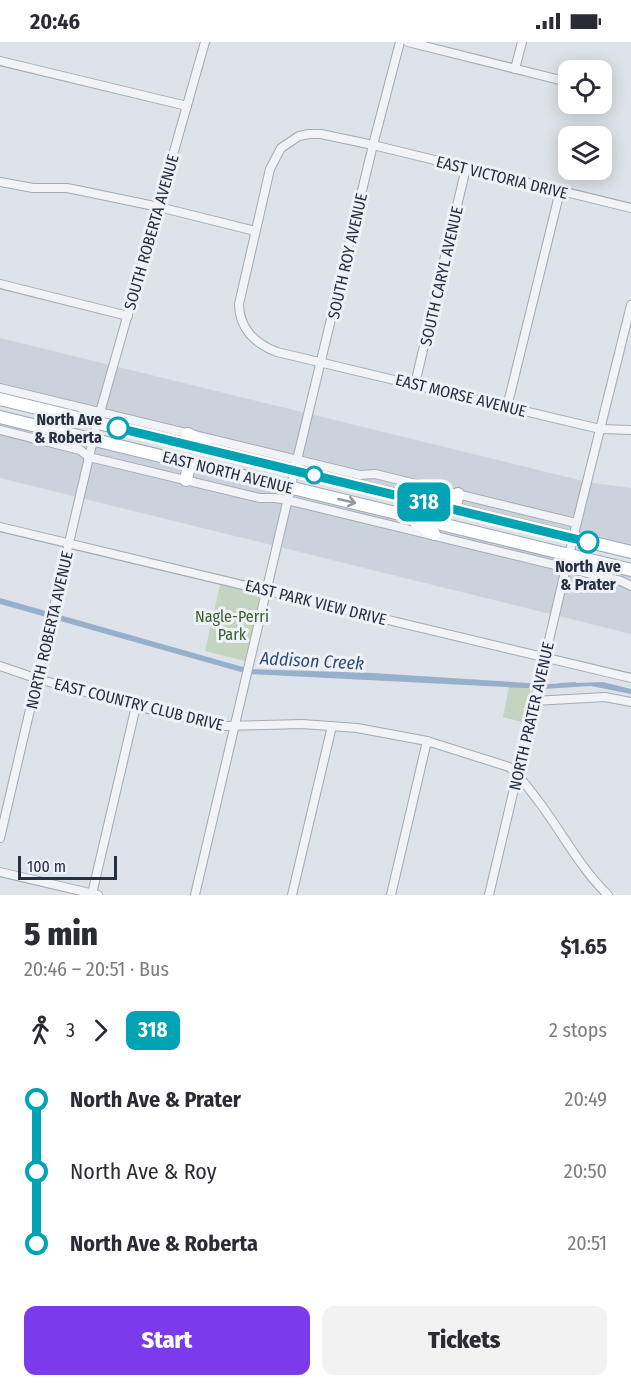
<!DOCTYPE html>
<html lang="en">
<head>
<meta charset="utf-8">
<style>
  body { margin:0; font-family:"Fira Sans Condensed",sans-serif; background:#f2f2f3; color:#2b2b33; height:100vh; display:flex; flex-direction:column; font-size:22px; white-space:nowrap }
  * { box-sizing:border-box; margin:0 }
  p { font-size:20px; color:#7c7c81 }
  .icon { flex:none; width:33px; height:33px; fill:none; stroke:currentColor; stroke-width:2; stroke-linecap:round; stroke-linejoin:round }
  .map { position:relative; height:853px; overflow:hidden }
  .side { display:flex; flex-direction:column; background:#fff; flex:1 }
  .side>* { flex:none }
  .badge { padding:0 12px; border-radius:9px; font-size:21px; line-height:39px }
  .tools { position:absolute; left:558px; top:18px; display:grid; gap:12px }
  .tools a { display:grid; place-items:center; width:54px; height:54px; border-radius:12px; background:#fff; box-shadow:0 3px 15px #0003; font-size:30px }
  .scale { position:absolute; left:18px; bottom:15px; width:99px; box-sizing:border-box; padding-left:6px; border:3px solid #263041; border-top:0; font-size:16px; line-height:21px; white-space:nowrap; color:#263041; -webkit-text-stroke:4px #eef2f7; paint-order:stroke }
  .map>.badge { position:absolute; translate:-50% -50%; box-shadow:0 0 0 3px #fff }
  .legs { display:flex; align-items:center; gap:9px; height:66px; padding:0 24px; font-size:20px }
  .legs p { margin-inline-start:auto }
  .overview { display:flex; align-items:center; justify-content:space-between; height:102px; padding:0 24px }
  h1 { font-size:33px; font-weight:800; line-height:45px }
  .action { display:flex; gap:12px; margin-top:auto; padding:12px 24px }
  .action a { flex:1; height:69px; border-radius:12px; background:#7c3aed; color:#fff; font-size:24px; font-weight:800; line-height:69px; text-align:center }
  .action a+a { background:#f2f2f3; color:#2b2b33 }
  ul { padding:0 24px; list-style:none }
  li { display:flex; align-items:center; gap:21px; height:72px; font-size:22px }
  li i { display:grid; place-items:center; width:9px; height:100%; margin:0 8px; background:currentColor }
  li i::after { content:''; width:15px; height:15px; margin:-8px; border:4px solid; border-radius:50%; background:#fff }
  li p { margin-inline-start:auto }
  li:first-child i { background:linear-gradient(#0000 50%,currentColor 0) }
  li:last-child i { background:linear-gradient(currentColor 50%,#0000 0) }
  .status { display:flex; justify-content:space-between; align-items:center; height:42px; padding:0 30px; background:#fff; direction:ltr }
  .status svg { height:16px; fill:currentColor }
  .map>svg:first-child { display:block }
  .built { fill:#ccd2db }
  .green { fill:#c4d4bf }
  .water { fill:#96b0cc }
  .lines { fill:none; stroke-linecap:round; stroke-linejoin:round }
  .stream { stroke:#96b0cc; stroke-width:2 }
  .street-casing { stroke:#a3aab3; stroke-width:10 }
  .primary-casing { stroke:#9da7b6; stroke-width:14 }
  .street { stroke:#f1f3f7; stroke-width:8 }
  .primary { stroke:#fff; stroke-width:12 }
  .oneway { stroke:#9298a0 }
  .line-1-casing { stroke:#fff; stroke-width:14 }
  .line-1 { stroke:#00a3b4; stroke-width:9 }
  .stop-1-dot { fill:#fff; stroke:#00a3b4; stroke-width:3 }
  .labels { text-anchor:middle; stroke-width:6; stroke-linejoin:round; paint-order:stroke }
  .street-label { font-size:16px; fill:#263041; stroke:#eef2f7 }
  .stop-label { font-size:16px; font-weight:bold; fill:#263041; stroke:#eef2f7; text-anchor:end }
  .park-label { font-size:16px; fill:#3a5e32; stroke:#eef2f7 }
  .water-label { font-size:18px; font-style:italic; fill:#2d4e79; stroke:#eef2f7 }
</style>
</head>
<body>
<div class="status"><b>20:46</b><svg viewBox="0 0 49 12"><path d="M0 12V9h3v3zM5 12V6h3v6zM10 12V3h3v9zM15 12V0h3v12zM26 1h20v11H26zM47 4h2v5h-2z"/></svg></div>
<div class="map">
<svg width="631" height="853" viewBox="0 0 631 853">
  <rect width="100%" height="100%" fill="#dee3e9"/>
  <g class="built">
    <polygon points="0,296 587,440 631,446 631,510 97,381 100,371 0,346"/>
    <polygon points="0,375 631,528 631,592 0,436"/>
  </g>
  <g class="green">
    <polygon points="220,543 256,551 260,557 245,619 205,609"/>
    <polygon points="509,644 530,647 531,655 525,681 503,675"/>
  </g>
  <polygon class="water" points="0,556 250,627 373,631 545,642 603,640 631,647 631,652 591,644 544,647 248,632 0,562"/>
  <g class="lines">
    <polyline class="stream" points="560,642 575,641"/>
    <defs>
      <g id="street">
        <polyline points="408,0 568,40"/>
        <polyline points="0,19 187,64"/>
        <polyline points="515,27 522,0"/>
        <polyline points="0,140 33,146 67,146 82,149 159,165 255,189"/>
        <path d="M631 166 373 103 321 92H309L299 94 281 106 270 127 239 262C239 286 255 302 277 310L600 387 631 388"/>
        <polyline points="0,242 128,274"/>
        <polyline points="415,342 466,126"/>
        <polyline points="0,346 360,433 375,432 576,481"/>
        <polyline points="507,365 560,149"/>
        <polyline points="0,388 80,408 89,415 260,456 275,456 287,458 621,539 631,544"/>
        <polyline points="0,485 631,636"/>
        <path d="M0 624 38 637 136 664 224 684 302 682 357 686 427 699 509 725C520 734 528 745 536 756 561 788 579 825 608 853"/>
        <polyline points="534,659 605,655 631,660"/>
        <polyline points="0,796 97,381 205,0"/>
        <polyline points="0,830 98,853"/>
        <polyline points="92,852 136,664"/>
        <polyline points="195,853 297,418 373,103 400,0"/>
        <polyline points="292,853 332,684"/>
        <polyline points="391,853 427,699"/>
        <polyline points="489,853 573,496 631,263"/>
      </g>
      <g id="primary">
        <polyline points="0,357 631,510"/>
        <polyline points="0,375 631,528"/>
        <polyline points="188,392 206,402"/>
        <polyline points="186,438 188,428 186,420"/>
        <polyline points="454,467 458,452"/>
        <polyline points="415,479 434,492"/>
      </g>
    </defs>
    <use href="#street" class="street-casing"/>
    <use href="#primary" class="primary-casing"/>
    <use href="#street" class="street"/>
    <use href="#primary" class="primary"/>
  </g>
  <defs><path id="oneway-shaft" d="M-6 0H5M1.5-3L5.5 0L1.5 3" fill="none" stroke-width="1.6" stroke-linecap="round" stroke-linejoin="round" transform="scale(1.5)"/></defs>
  <use class="oneway" href="#oneway-shaft" transform="translate(347 459) rotate(13)"/>
  <g class="lines">
    <defs>
      <polyline id="line-1" points="118,386 588,500"/>
    </defs>
    <use href="#line-1" class="line-1-casing"/>
    <use href="#line-1" class="line-1"/>
  </g>
  <g class="stop-1-dot">
    <circle cx="118" cy="386" r="10"/>
    <circle cx="314" cy="433" r="8"/>
    <circle cx="588" cy="500" r="10"/>
  </g>
  <g class="labels">
    <g class="street-label">
      <text transform="translate(502 135) rotate(14)" y="6">EAST VICTORIA DRIVE</text>
      <text transform="translate(151 190) rotate(-74)" y="6">SOUTH ROBERTA AVENUE</text>
      <text transform="translate(347 214) rotate(-77)" y="6">SOUTH ROY AVENUE</text>
      <text transform="translate(441 234) rotate(-77)" y="6">SOUTH CARYL AVENUE</text>
      <text transform="translate(461 353) rotate(14)" y="6">EAST MORSE AVENUE</text>
      <text transform="translate(228 430) rotate(14)" y="6">EAST NORTH AVENUE</text>
      <text transform="translate(316 560) rotate(14)" y="6">EAST PARK VIEW DRIVE</text>
      <text transform="translate(49 588) rotate(-77)" y="6">NORTH ROBERTA AVENUE</text>
      <text transform="translate(139 662) rotate(14)" y="6">EAST COUNTRY CLUB DRIVE</text>
      <text transform="translate(531 674) rotate(-77)" y="6">NORTH PRATER AVENUE</text>
    </g>
    <g class="stop-label">
      <text x="102" y="383">North Ave<tspan x="102" dy="18">&amp; Roberta</tspan></text>
      <text x="588" y="530" text-anchor="middle">North Ave<tspan x="588" dy="18">&amp; Prater</tspan></text>
    </g>
    <g class="park-label">
      <text x="232" y="580">Nagle-Perri<tspan x="232" dy="18">Park</tspan></text>
    </g>
    <g class="water-label">
      <text transform="translate(312 619) rotate(3)" y="6">Addison Creek</text>
    </g>
  </g>
</svg>
<div class="tools">
<a><svg class="icon" aria-label="locate" viewBox="0 0 24 24"><circle cx="12" cy="12" r="6"/><path d="M12 2v4M12 18v4M2 12h4M18 12h4"/></svg></a>
<a><svg class="icon" aria-label="layers" viewBox="0 0 24 24"><path d="M12 4l9 5-9 5-9-5zM3 14l9 5 9-5"/></svg></a>
</div>
<div class="scale">100 m</div>
<b class="badge" style="left:424px;top:460px;background:#00a3b4;color:#fff">318</b>
</div>
<section class="side">
<div class="overview"><div><h1>5 min</h1><p>20:46 – 20:51 · Bus</p></div><b>$1.65</b></div>
<div class="legs"><svg class="icon" aria-label="walk" viewBox="0 0 24 24"><circle cx="13" cy="4" r="2"/><path d="M13 8l-2 6 4 7M11 14l-3 7M7 12l3-4h3l4 4"/></svg>3<svg class="icon" aria-label="forward" viewBox="0 0 24 24"><path d="M9 5l7 7-7 7"/></svg><b class="badge" style="background:#00a3b4;color:#fff">318</b><p>2 stops</p></div>
<ul>
<li><i style="color:#00a3b4"></i><b>North Ave &amp; Prater</b><p>20:49</p></li>
<li><i style="color:#00a3b4"></i><span>North Ave &amp; Roy</span><p>20:50</p></li>
<li><i style="color:#00a3b4"></i><b>North Ave &amp; Roberta</b><p>20:51</p></li>
</ul>
<div class="action"><a>Start</a><a>Tickets</a></div>
</section>
</body>
</html>
